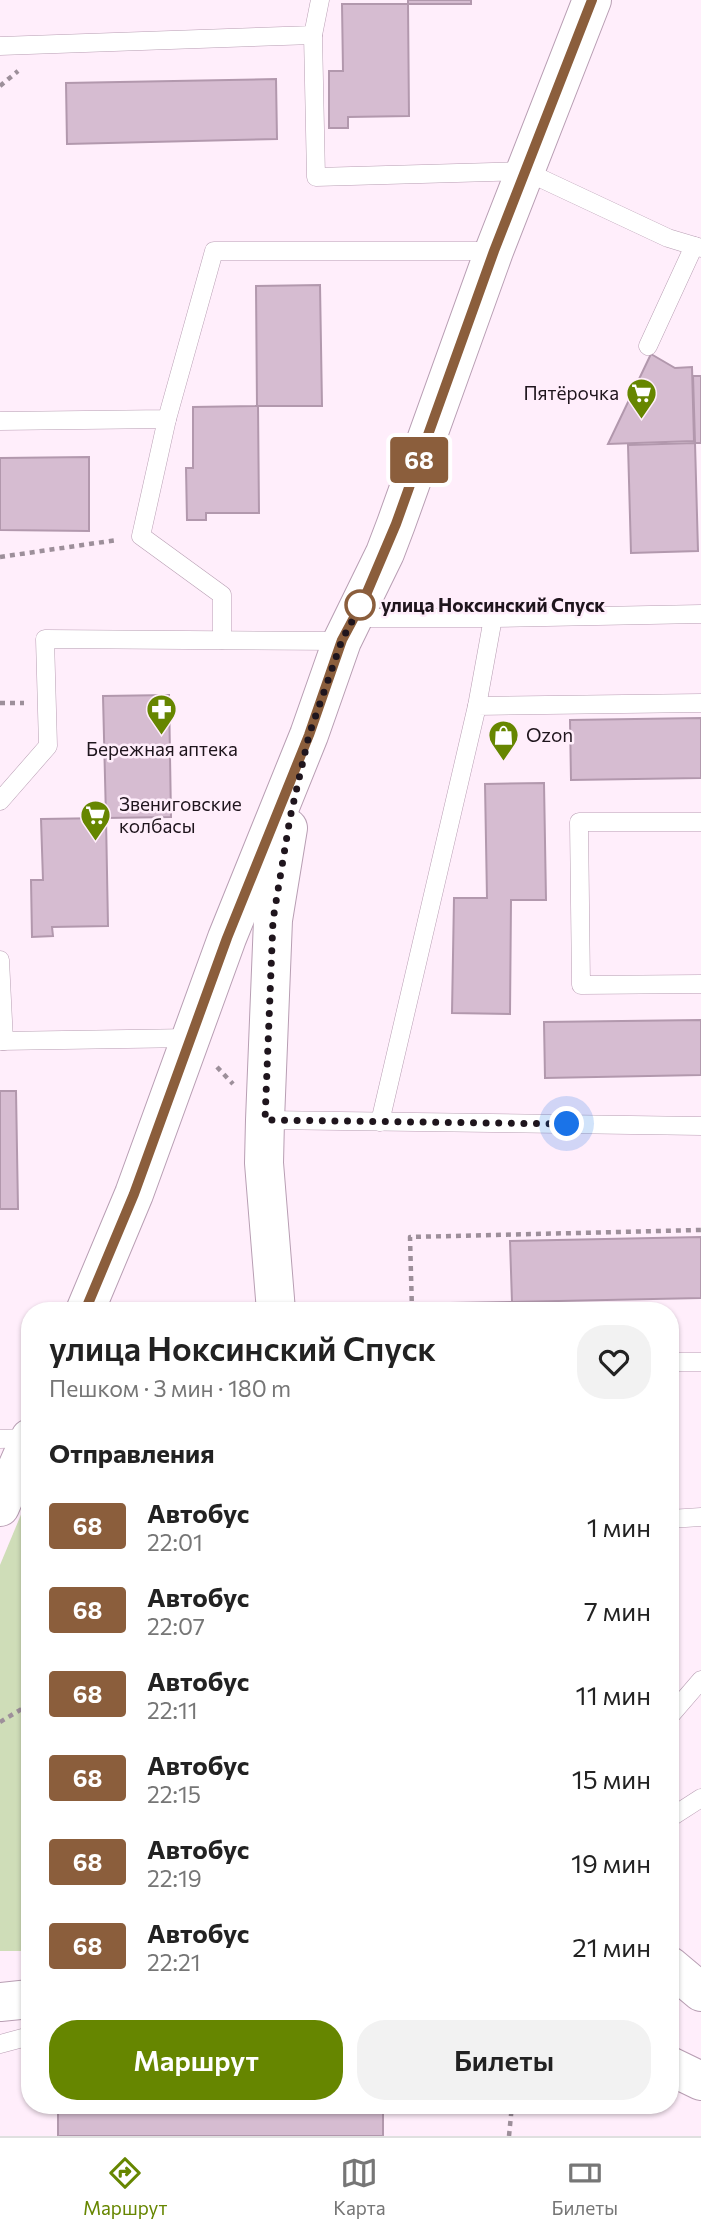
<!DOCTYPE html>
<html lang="ru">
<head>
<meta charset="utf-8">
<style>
  body { margin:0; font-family:Commissioner,sans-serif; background:#f2f2f2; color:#222; height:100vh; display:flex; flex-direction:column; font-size:26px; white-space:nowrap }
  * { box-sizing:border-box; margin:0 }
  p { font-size:23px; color:#767676 }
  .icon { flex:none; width:38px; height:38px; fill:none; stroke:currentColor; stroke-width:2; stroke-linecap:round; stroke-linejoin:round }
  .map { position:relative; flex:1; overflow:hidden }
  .side { position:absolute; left:21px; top:1302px; width:658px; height:812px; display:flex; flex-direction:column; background:#fff; border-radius:28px; box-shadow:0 2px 5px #0004 }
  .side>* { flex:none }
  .badge { padding:0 14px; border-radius:5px; font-size:24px; line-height:46px }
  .you { position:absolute; width:35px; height:35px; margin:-18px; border:5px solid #fff; border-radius:50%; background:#1a73e8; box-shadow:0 0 0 10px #1a73e833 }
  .map>.badge { position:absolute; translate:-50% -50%; box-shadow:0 0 0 4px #fff }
  h2 { padding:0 28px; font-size:26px; line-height:63px }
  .round { display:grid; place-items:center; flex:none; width:74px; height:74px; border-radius:28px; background:#f2f2f2 }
  .headline { display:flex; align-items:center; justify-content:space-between; height:119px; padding:0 28px }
  h1 { font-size:33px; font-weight:600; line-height:52px }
  .cta { display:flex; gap:14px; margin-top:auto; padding:14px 28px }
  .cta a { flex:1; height:80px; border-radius:28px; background:#668600; color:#fff; font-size:28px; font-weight:600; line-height:80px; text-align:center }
  .cta a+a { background:#f2f2f2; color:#222 }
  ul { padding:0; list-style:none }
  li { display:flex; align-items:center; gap:21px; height:84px; padding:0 28px }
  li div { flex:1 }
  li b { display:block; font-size:26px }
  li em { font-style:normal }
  li .badge { min-width:77px; font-weight:700; text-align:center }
  .dock { display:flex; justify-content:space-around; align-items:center; height:98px; border-top:2px solid #e0e0e0; background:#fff; font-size:19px; color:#767676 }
  .dock a { display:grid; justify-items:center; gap:4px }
  .dock .selected { color:#668600 }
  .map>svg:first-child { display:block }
  .green { fill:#cfddb8 }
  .building { fill:#d6bcd1; stroke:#b298ad; stroke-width:2 }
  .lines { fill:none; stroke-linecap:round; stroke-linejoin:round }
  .lane-casing { stroke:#b89eb3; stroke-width:19 }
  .secondary-casing { stroke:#b89eb3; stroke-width:40 }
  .path { stroke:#9d8f9a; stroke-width:4.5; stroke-dasharray:5 5; stroke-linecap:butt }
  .lane { stroke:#fff; stroke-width:18 }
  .secondary { stroke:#fff; stroke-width:38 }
  .line-casing { stroke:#fff; stroke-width:16 }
  .line { stroke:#8b5e3c; stroke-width:10 }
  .walk { stroke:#1f151d; stroke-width:7; stroke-dasharray:0 12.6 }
  .stop-dot { fill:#fff; stroke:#8b5e3c; stroke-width:3.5 }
  .labels { text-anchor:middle; stroke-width:5; stroke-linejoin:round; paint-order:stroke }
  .poi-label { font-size:19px; fill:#1f151d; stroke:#ffeefb; text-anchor:start }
  .stop-label { font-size:19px; font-weight:bold; fill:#1f151d; stroke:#ffeefb; text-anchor:start }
</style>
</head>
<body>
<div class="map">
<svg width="701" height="2136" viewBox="0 0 701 2136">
  <rect width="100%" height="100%" fill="#ffeefb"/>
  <polygon class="green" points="30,1493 30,1951 0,1951 0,1565"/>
  <g class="building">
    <polygon points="408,0 471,0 471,4 408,4 409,116 348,117 348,128 329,128 329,71 343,71 342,4 408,4"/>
    <polygon points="276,79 277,139 67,144 66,83"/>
    <polygon points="320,285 322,406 258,406 259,513 206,513 206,520 187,520 186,468 193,468 193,407 257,406 256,286"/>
    <polygon points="651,354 675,368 692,367 694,441 608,444"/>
    <polygon points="693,376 701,376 701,443 695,443"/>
    <polygon points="695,443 698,551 631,553 628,445"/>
    <polygon points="89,457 89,531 0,530 0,458"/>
    <polygon points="169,695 171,817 106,818 103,696"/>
    <polygon points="701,718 701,778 571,780 570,720"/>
    <polygon points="544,783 546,900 511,900 510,1014 452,1013 454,898 487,898 485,784"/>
    <polygon points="106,818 108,926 52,927 53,936 32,937 31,880 43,880 41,819"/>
    <polygon points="701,1020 701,1075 545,1078 544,1022"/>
    <polygon points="0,1091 16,1091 18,1209 0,1209"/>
    <polygon points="701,1237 701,1298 512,1302 510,1241"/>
    <polygon points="512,1302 512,1311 451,1311 451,1303"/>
    <polygon points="383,2109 383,2136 58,2136 58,2112"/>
  </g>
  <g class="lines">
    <defs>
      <g id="lane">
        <polyline points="313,35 316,177 525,171 668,238 701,248"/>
        <polyline points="0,46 313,35 320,0"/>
        <polyline points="648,346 694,246"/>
        <polyline points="167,419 141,536 222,595 222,640"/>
        <polyline points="0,421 167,419 214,251 494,251"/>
        <polyline points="354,618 493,618 477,706"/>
        <polyline points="493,618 701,614"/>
        <polyline points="0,801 48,746 45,639 342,641"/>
        <polyline points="701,822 579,822 581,985 701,984"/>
        <polyline points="0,960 4,1041"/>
        <polyline points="0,1041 191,1038"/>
        <polyline points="265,1120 701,1126"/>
        <polyline points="380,1122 477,706 701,703"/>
        <polyline points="670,1362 701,1362"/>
        <polyline points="0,1439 30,1438"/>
        <polyline points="670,1519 701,1517"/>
        <polyline points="670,1716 701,1680"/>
        <polyline points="670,1818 701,1798"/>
        <polyline points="0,2044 30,2036"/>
      </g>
      <g id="secondary">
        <polyline points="85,1311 134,1194 227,938 309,735 342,641 385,553 396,524 494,251 592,0"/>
        <polyline points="276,1311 264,1163 265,1120 273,920 288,828"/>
        <polyline points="0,1507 30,1438"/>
        <polyline points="670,1966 701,1992"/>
        <polyline points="0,2002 30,1999"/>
        <polyline points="670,2066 701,2081"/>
      </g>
    </defs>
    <use href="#lane" class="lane-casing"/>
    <use href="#secondary" class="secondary-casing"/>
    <g class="path">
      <polyline points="0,86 18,71"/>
      <polyline points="0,557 117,540"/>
      <polyline points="0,703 24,703"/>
      <polyline points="217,1067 233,1084"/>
      <polyline points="412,1311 410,1237 701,1230"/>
      <polyline points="0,1722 30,1704"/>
      <polyline points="509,2136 512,2105"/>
    </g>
    <use href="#lane" class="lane"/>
    <use href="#secondary" class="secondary"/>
  </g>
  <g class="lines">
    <defs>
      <polyline id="line" points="85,1311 134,1194 227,938 309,735 342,640 365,597 396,524 494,251 592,0"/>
    </defs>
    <use href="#line" class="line-casing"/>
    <use href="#line" class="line"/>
    <polyline class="walk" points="360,605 365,597 342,640 309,735 290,818 273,920 265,1120 567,1124"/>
  </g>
  <defs>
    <symbol id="supermarket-pin" viewBox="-11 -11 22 30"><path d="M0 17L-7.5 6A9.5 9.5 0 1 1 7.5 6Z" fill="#668600" stroke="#ffeefb"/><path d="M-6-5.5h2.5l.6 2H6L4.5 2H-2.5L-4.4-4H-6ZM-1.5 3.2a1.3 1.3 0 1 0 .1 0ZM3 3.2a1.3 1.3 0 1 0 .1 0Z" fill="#fff"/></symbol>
    <symbol id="pharmacy-pin" viewBox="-11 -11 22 30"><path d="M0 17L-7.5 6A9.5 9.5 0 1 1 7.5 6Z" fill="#668600" stroke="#ffeefb"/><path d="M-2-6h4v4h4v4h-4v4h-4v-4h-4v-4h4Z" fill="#fff"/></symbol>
    <symbol id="shop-pin" viewBox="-11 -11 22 30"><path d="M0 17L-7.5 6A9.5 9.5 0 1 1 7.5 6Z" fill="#668600" stroke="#ffeefb"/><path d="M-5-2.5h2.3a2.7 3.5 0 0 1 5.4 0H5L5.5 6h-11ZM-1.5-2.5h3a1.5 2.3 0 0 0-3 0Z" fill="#fff"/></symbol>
  </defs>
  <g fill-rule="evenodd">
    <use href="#supermarket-pin" x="624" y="376" width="35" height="47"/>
    <use href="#pharmacy-pin" x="144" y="692" width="35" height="47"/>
    <use href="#shop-pin" x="486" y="718" width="35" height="47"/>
    <use href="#supermarket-pin" x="78" y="798" width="35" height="47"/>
  </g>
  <circle class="stop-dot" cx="360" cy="605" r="14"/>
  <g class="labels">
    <g class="poi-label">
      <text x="619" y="400" text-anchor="end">Пятёрочка</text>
      <text x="526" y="742">Ozon</text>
      <text x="162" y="756" text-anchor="middle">Бережная аптека</text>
      <text x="119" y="811">Звениговские<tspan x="119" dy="22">колбасы</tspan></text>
    </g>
    <g class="stop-label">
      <text x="381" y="612">улица Ноксинский Спуск</text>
    </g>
  </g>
</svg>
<div class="you" style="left:567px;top:1124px"></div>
<b class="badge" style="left:419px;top:460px;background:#8b5e3c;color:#fff">68</b>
<section class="side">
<div class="headline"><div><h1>улица Ноксинский Спуск</h1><p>Пешком · 3 мин · 180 m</p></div><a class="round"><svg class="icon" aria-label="heart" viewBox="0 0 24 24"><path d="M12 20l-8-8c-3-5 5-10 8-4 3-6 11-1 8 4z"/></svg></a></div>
<h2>Отправления</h2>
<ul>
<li><span class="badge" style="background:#8b5e3c;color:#fff">68</span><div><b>Автобус</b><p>22:01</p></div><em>1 мин</em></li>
<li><span class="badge" style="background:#8b5e3c;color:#fff">68</span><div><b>Автобус</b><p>22:07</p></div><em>7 мин</em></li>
<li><span class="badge" style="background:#8b5e3c;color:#fff">68</span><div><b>Автобус</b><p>22:11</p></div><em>11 мин</em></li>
<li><span class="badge" style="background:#8b5e3c;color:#fff">68</span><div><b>Автобус</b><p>22:15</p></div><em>15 мин</em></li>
<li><span class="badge" style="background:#8b5e3c;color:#fff">68</span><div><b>Автобус</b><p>22:19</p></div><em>19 мин</em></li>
<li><span class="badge" style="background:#8b5e3c;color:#fff">68</span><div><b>Автобус</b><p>22:21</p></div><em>21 мин</em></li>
</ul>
<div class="cta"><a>Маршрут</a><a>Билеты</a></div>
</section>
</div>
<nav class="dock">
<a class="selected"><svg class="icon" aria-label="directions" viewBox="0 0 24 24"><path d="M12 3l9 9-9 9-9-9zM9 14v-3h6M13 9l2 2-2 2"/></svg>Маршрут</a>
<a><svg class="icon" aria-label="map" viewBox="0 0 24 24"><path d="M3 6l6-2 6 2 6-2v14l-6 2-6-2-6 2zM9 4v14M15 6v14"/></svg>Карта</a>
<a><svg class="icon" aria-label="tickets" viewBox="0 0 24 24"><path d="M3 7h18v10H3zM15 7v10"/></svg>Билеты</a>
</nav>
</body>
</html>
